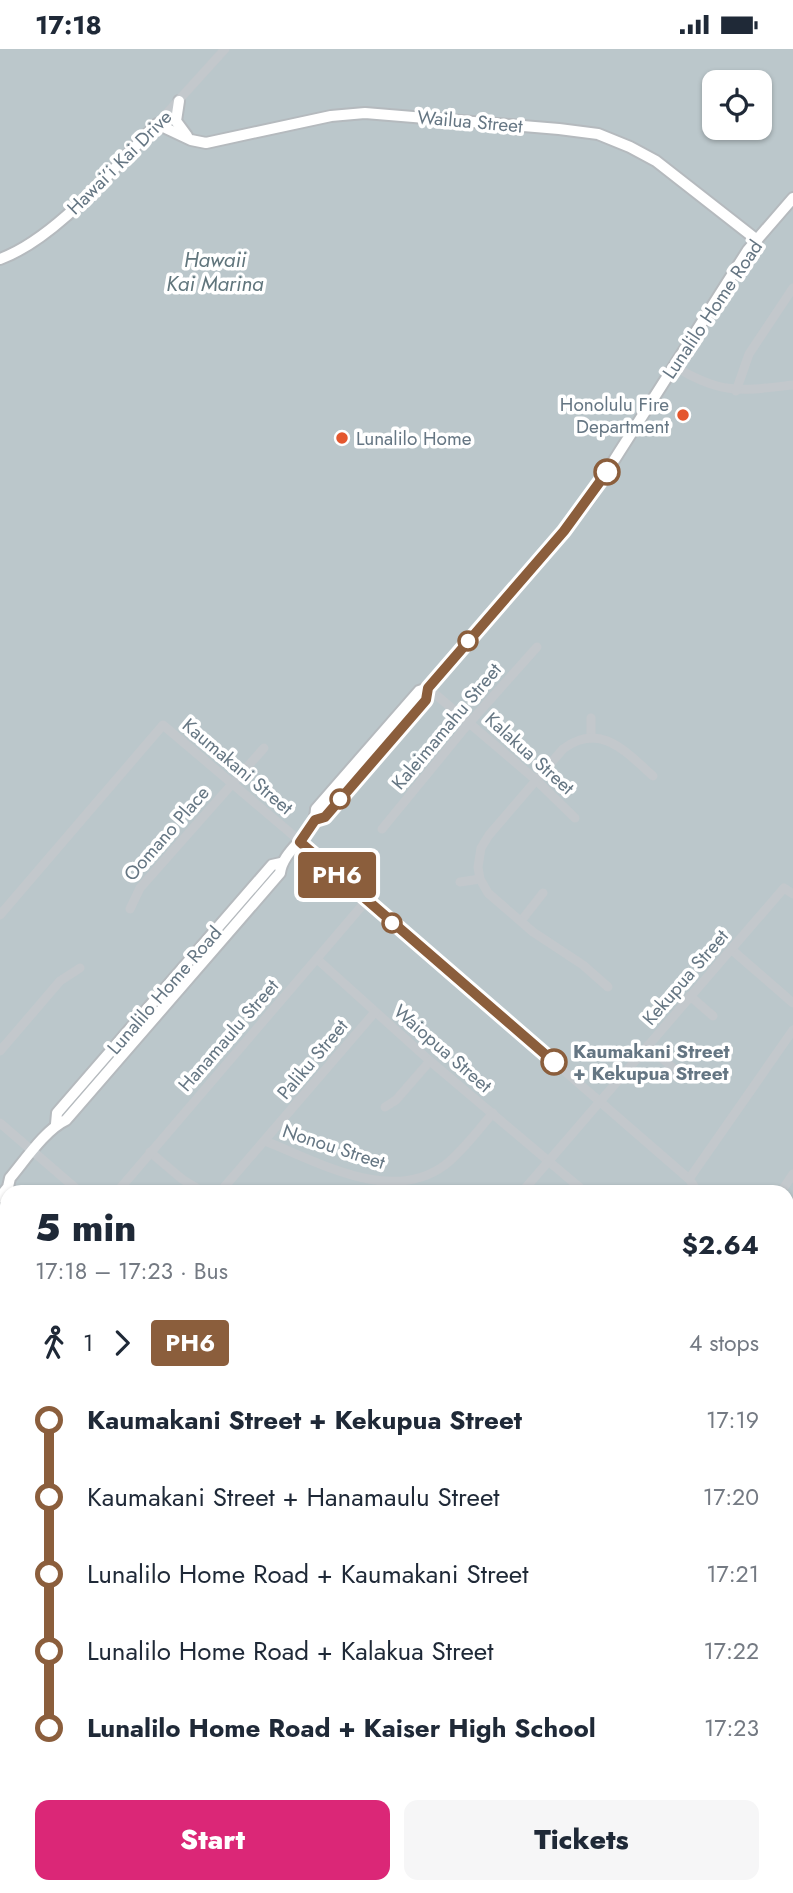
<!DOCTYPE html>
<html lang="en">
<head>
<meta charset="utf-8">
<style>
  body { margin:0; font-family:Jost,sans-serif; background:#f6f6f7; color:#1f2937; height:100vh; display:flex; flex-direction:column; font-size:26px; white-space:nowrap }
  * { box-sizing:border-box; margin:0 }
  p { font-size:23px; color:#747a83 }
  .icon { flex:none; width:38px; height:38px; fill:none; stroke:currentColor; stroke-width:2; stroke-linecap:round; stroke-linejoin:round }
  .map { position:relative; flex:1; overflow:hidden }
  .panel { position:absolute; left:0px; top:1136px; width:794px; height:709px; display:flex; flex-direction:column; background:#fff; border-radius:21px 21px 0 0; box-shadow:0 2px 5px #0004 }
  .panel>* { flex:none }
  .badge { padding:0 14px; border-radius:5px; font-size:24px; line-height:46px }
  .controls { position:absolute; left:702px; top:21px; display:grid; gap:14px }
  .controls a { display:grid; place-items:center; width:70px; height:70px; border-radius:14px; background:#fff; box-shadow:0 2px 5px #0004; font-size:35px }
  .map>.badge { position:absolute; translate:-50% -50%; box-shadow:0 0 0 4px #fff }
  .legs { display:flex; align-items:center; gap:10px; height:77px; padding:0 35px; font-size:23px }
  .legs p { margin-inline-start:auto }
  .summary { display:flex; align-items:center; justify-content:space-between; height:119px; padding:0 35px }
  h1 { font-size:38px; font-weight:800; line-height:52px }
  .cta { display:flex; gap:14px; margin-top:auto; padding:14px 35px }
  .cta a { flex:1; height:80px; border-radius:14px; background:#db2777; color:#fff; font-size:28px; font-weight:800; line-height:80px; text-align:center }
  .cta a+a { background:#f6f6f7; color:#1f2937 }
  ul { padding:0 35px; list-style:none }
  li { display:flex; align-items:center; gap:24px; height:77px; font-size:26px }
  li i { display:grid; place-items:center; width:10px; height:100%; margin:0 9px; background:currentColor }
  li i::after { content:''; width:18px; height:18px; margin:-9px; border:5px solid; border-radius:50%; background:#fff }
  li p { margin-inline-start:auto }
  li:first-child i { background:linear-gradient(#0000 50%,currentColor 0) }
  li:last-child i { background:linear-gradient(currentColor 50%,#0000 0) }
  .status { display:flex; justify-content:space-between; align-items:center; height:49px; padding:0 35px; background:#fff; direction:ltr }
  .status svg { height:19px; fill:currentColor }
  .map>svg:first-child { display:block }
  .water { fill:#bbc7cb; fill-rule:evenodd }
  .lines { fill:none; stroke-linecap:round; stroke-linejoin:round }
  .major-casing { stroke:#b5babe; stroke-width:14 }
  .minor { stroke:#c3c8cc; stroke-width:9 }
  .major { stroke:#fff; stroke-width:10 }
  .line-1-casing { stroke:#fff; stroke-width:16 }
  .line-1 { stroke:#8b5e3c; stroke-width:10 }
  .poi-dot { fill:#e4572e; stroke:#fff; stroke-width:2.5 }
  .stop-1-dot { fill:#fff; stroke:#8b5e3c; stroke-width:3.5 }
  .labels { text-anchor:middle; stroke-width:7; stroke-linejoin:round; paint-order:stroke }
  .street-label { font-size:19px; fill:#657683; stroke:#fff }
  .poi-label { font-size:19px; fill:#657683; stroke:#fff; text-anchor:end }
  .stop-label { font-size:19px; font-weight:bold; fill:#657683; stroke:#fff; text-anchor:start }
  .water-label { font-size:21px; font-style:italic; fill:#60757c; stroke:#fff }
</style>
</head>
<body>
<div class="status"><b>17:18</b><svg viewBox="0 0 49 12"><path d="M0 12V9h3v3zM5 12V6h3v6zM10 12V3h3v9zM15 12V0h3v12zM26 1h20v11H26zM47 4h2v5h-2z"/></svg></div>
<div class="map">
<svg width="793" height="1844" viewBox="0 0 793 1844">
  <rect width="100%" height="100%" fill="#fafaf8"/>
  <path class="water" d="M0 0H793V1844H0ZM714 33H760V79H714ZM7 1143H788V1838H7Z"/>
  <g class="lines">
    <defs>
      <g id="major">
        <polyline points="179,52 176,72 187,87"/>
        <path d="M0 210C57 189 113 119 157 75L191 91 206 94 331 67 365 64 559 80 598 85 630 98 656 112 757 191"/>
        <polyline points="315,771 325,768 426,651 428,639 442,622 564,482 590,449 748,201 793,149"/>
        <polyline points="56,1075 57,1064 272,816 281,814"/>
        <path d="M0 1148 8 1138 10 1129C25 1111 46 1080 66 1071L280 824C283 799 315 787 316 760L419 642 428 639"/>
        <polyline points="0,1670 7,1671"/>
        <polyline points="788,1725 793,1725"/>
      </g>
    </defs>
    <use href="#major" class="major-casing"/>
    <g class="minor">
      <polyline points="157,75 225,0"/>
      <path d="M674 317C721 346 740 342 793 336"/>
      <polyline points="736,342 749,305 793,239"/>
      <polyline points="428,639 536,731 575,769"/>
      <polyline points="591,689 591,669"/>
      <polyline points="382,780 464,680 537,598"/>
      <polyline points="460,833 480,830"/>
      <polyline points="130,860 140,839 264,699"/>
      <polyline points="0,866 163,676 287,781 689,1130 698,1143"/>
      <polyline points="521,872 543,844"/>
      <polyline points="732,901 793,954"/>
      <polyline points="317,910 430,1012 585,1143"/>
      <path d="M608 938 583 916 533 883 488 844 480 830 478 818 481 799 489 786 563 700C600 672 626 703 653 727"/>
      <polyline points="690,947 713,967"/>
      <polyline points="648,996 675,1021"/>
      <polyline points="0,1002 60,932 80,919"/>
      <polyline points="385,1058 396,1051 430,1012"/>
      <polyline points="0,1074 80,1143"/>
      <path d="M265 1092C319 1113 391 1156 445 1116 463 1102 478 1081 493 1064"/>
      <polyline points="150,1103 182,1130 203,1143"/>
      <polyline points="689,1130 793,981"/>
      <polyline points="117,1143 366,852"/>
      <polyline points="220,1143 375,963"/>
      <polyline points="522,1143 784,839 793,845"/>
      <polyline points="781,1143 793,1125"/>
      <polyline points="0,1277 7,1269"/>
      <polyline points="0,1333 7,1339"/>
      <polyline points="0,1436 7,1442"/>
      <polyline points="0,1607 7,1608"/>
      <polyline points="0,1740 7,1741"/>
      <polyline points="59,1844 77,1838"/>
    </g>
    <use href="#major" class="major"/>
  </g>
  <g class="lines">
    <defs>
      <polyline id="line-1" points="554,1013 300,793 315,771 325,768 426,651 428,639 564,482 607,423"/>
    </defs>
    <use href="#line-1" class="line-1-casing"/>
    <use href="#line-1" class="line-1"/>
  </g>
  <g class="poi-dot">
    <circle cx="683" cy="366" r="7"/>
    <circle cx="342" cy="389" r="7"/>
  </g>
  <g class="stop-1-dot">
    <circle cx="607" cy="423" r="12"/>
    <circle cx="468" cy="592" r="9"/>
    <circle cx="340" cy="750" r="9"/>
    <circle cx="392" cy="874" r="9"/>
    <circle cx="554" cy="1013" r="12"/>
  </g>
  <g class="labels">
    <g class="street-label">
      <text transform="translate(470 72) rotate(5)" y="7">Wailua Street</text>
      <text transform="translate(119 113) rotate(-45)" y="7">Hawai’i Kai Drive</text>
      <text transform="translate(712 260) rotate(-56)" y="7">Lunalilo Home Road</text>
      <text transform="translate(446 677) rotate(-50)" y="7">Kaleimamahu Street</text>
      <text transform="translate(530 704) rotate(42)" y="7">Kalakua Street</text>
      <text transform="translate(238 717) rotate(40)" y="7">Kaumakani Street</text>
      <text transform="translate(166 784) rotate(-49)" y="7">Oomano Place</text>
      <text transform="translate(685 928) rotate(-49)" y="7">Kekupua Street</text>
      <text transform="translate(164 941) rotate(-49)" y="7">Lunalilo Home Road</text>
      <text transform="translate(228 986) rotate(-49)" y="7">Hanamaulu Street</text>
      <text transform="translate(443 999) rotate(41)" y="7">Waiopua Street</text>
      <text transform="translate(312 1010) rotate(-50)" y="7">Paliku Street</text>
      <text transform="translate(334 1097) rotate(18)" y="7">Nonou Street</text>
    </g>
    <g class="poi-label">
      <text x="669" y="362">Honolulu Fire<tspan x="669" dy="22">Department</tspan></text>
      <text x="356" y="396" text-anchor="start">Lunalilo Home</text>
    </g>
    <g class="stop-label">
      <text x="573" y="1009">Kaumakani Street<tspan x="573" dy="22">+ Kekupua Street</tspan></text>
    </g>
    <g class="water-label">
      <text x="215" y="218">Hawaii<tspan x="215" dy="24">Kai Marina</tspan></text>
    </g>
  </g>
</svg>
<div class="controls">
<a><svg class="icon" aria-label="locate" viewBox="0 0 24 24"><circle cx="12" cy="12" r="6"/><path d="M12 2v4M12 18v4M2 12h4M18 12h4"/></svg></a>
</div>
<b class="badge" style="left:337px;top:826px;background:#8b5e3c;color:#fff">PH6</b>
<section class="panel">
<div class="summary"><div><h1>5 min</h1><p>17:18 – 17:23 · Bus</p></div><b>$2.64</b></div>
<div class="legs"><svg class="icon" aria-label="walk" viewBox="0 0 24 24"><circle cx="13" cy="4" r="2"/><path d="M13 8l-2 6 4 7M11 14l-3 7M7 12l3-4h3l4 4"/></svg>1<svg class="icon" aria-label="forward" viewBox="0 0 24 24"><path d="M9 5l7 7-7 7"/></svg><b class="badge" style="background:#8b5e3c;color:#fff">PH6</b><p>4 stops</p></div>
<ul>
<li><i style="color:#8b5e3c"></i><b>Kaumakani Street + Kekupua Street</b><p>17:19</p></li>
<li><i style="color:#8b5e3c"></i><span>Kaumakani Street + Hanamaulu Street</span><p>17:20</p></li>
<li><i style="color:#8b5e3c"></i><span>Lunalilo Home Road + Kaumakani Street</span><p>17:21</p></li>
<li><i style="color:#8b5e3c"></i><span>Lunalilo Home Road + Kalakua Street</span><p>17:22</p></li>
<li><i style="color:#8b5e3c"></i><b>Lunalilo Home Road + Kaiser High School</b><p>17:23</p></li>
</ul>
<div class="cta"><a>Start</a><a>Tickets</a></div>
</section>
</div>
</body>
</html>
